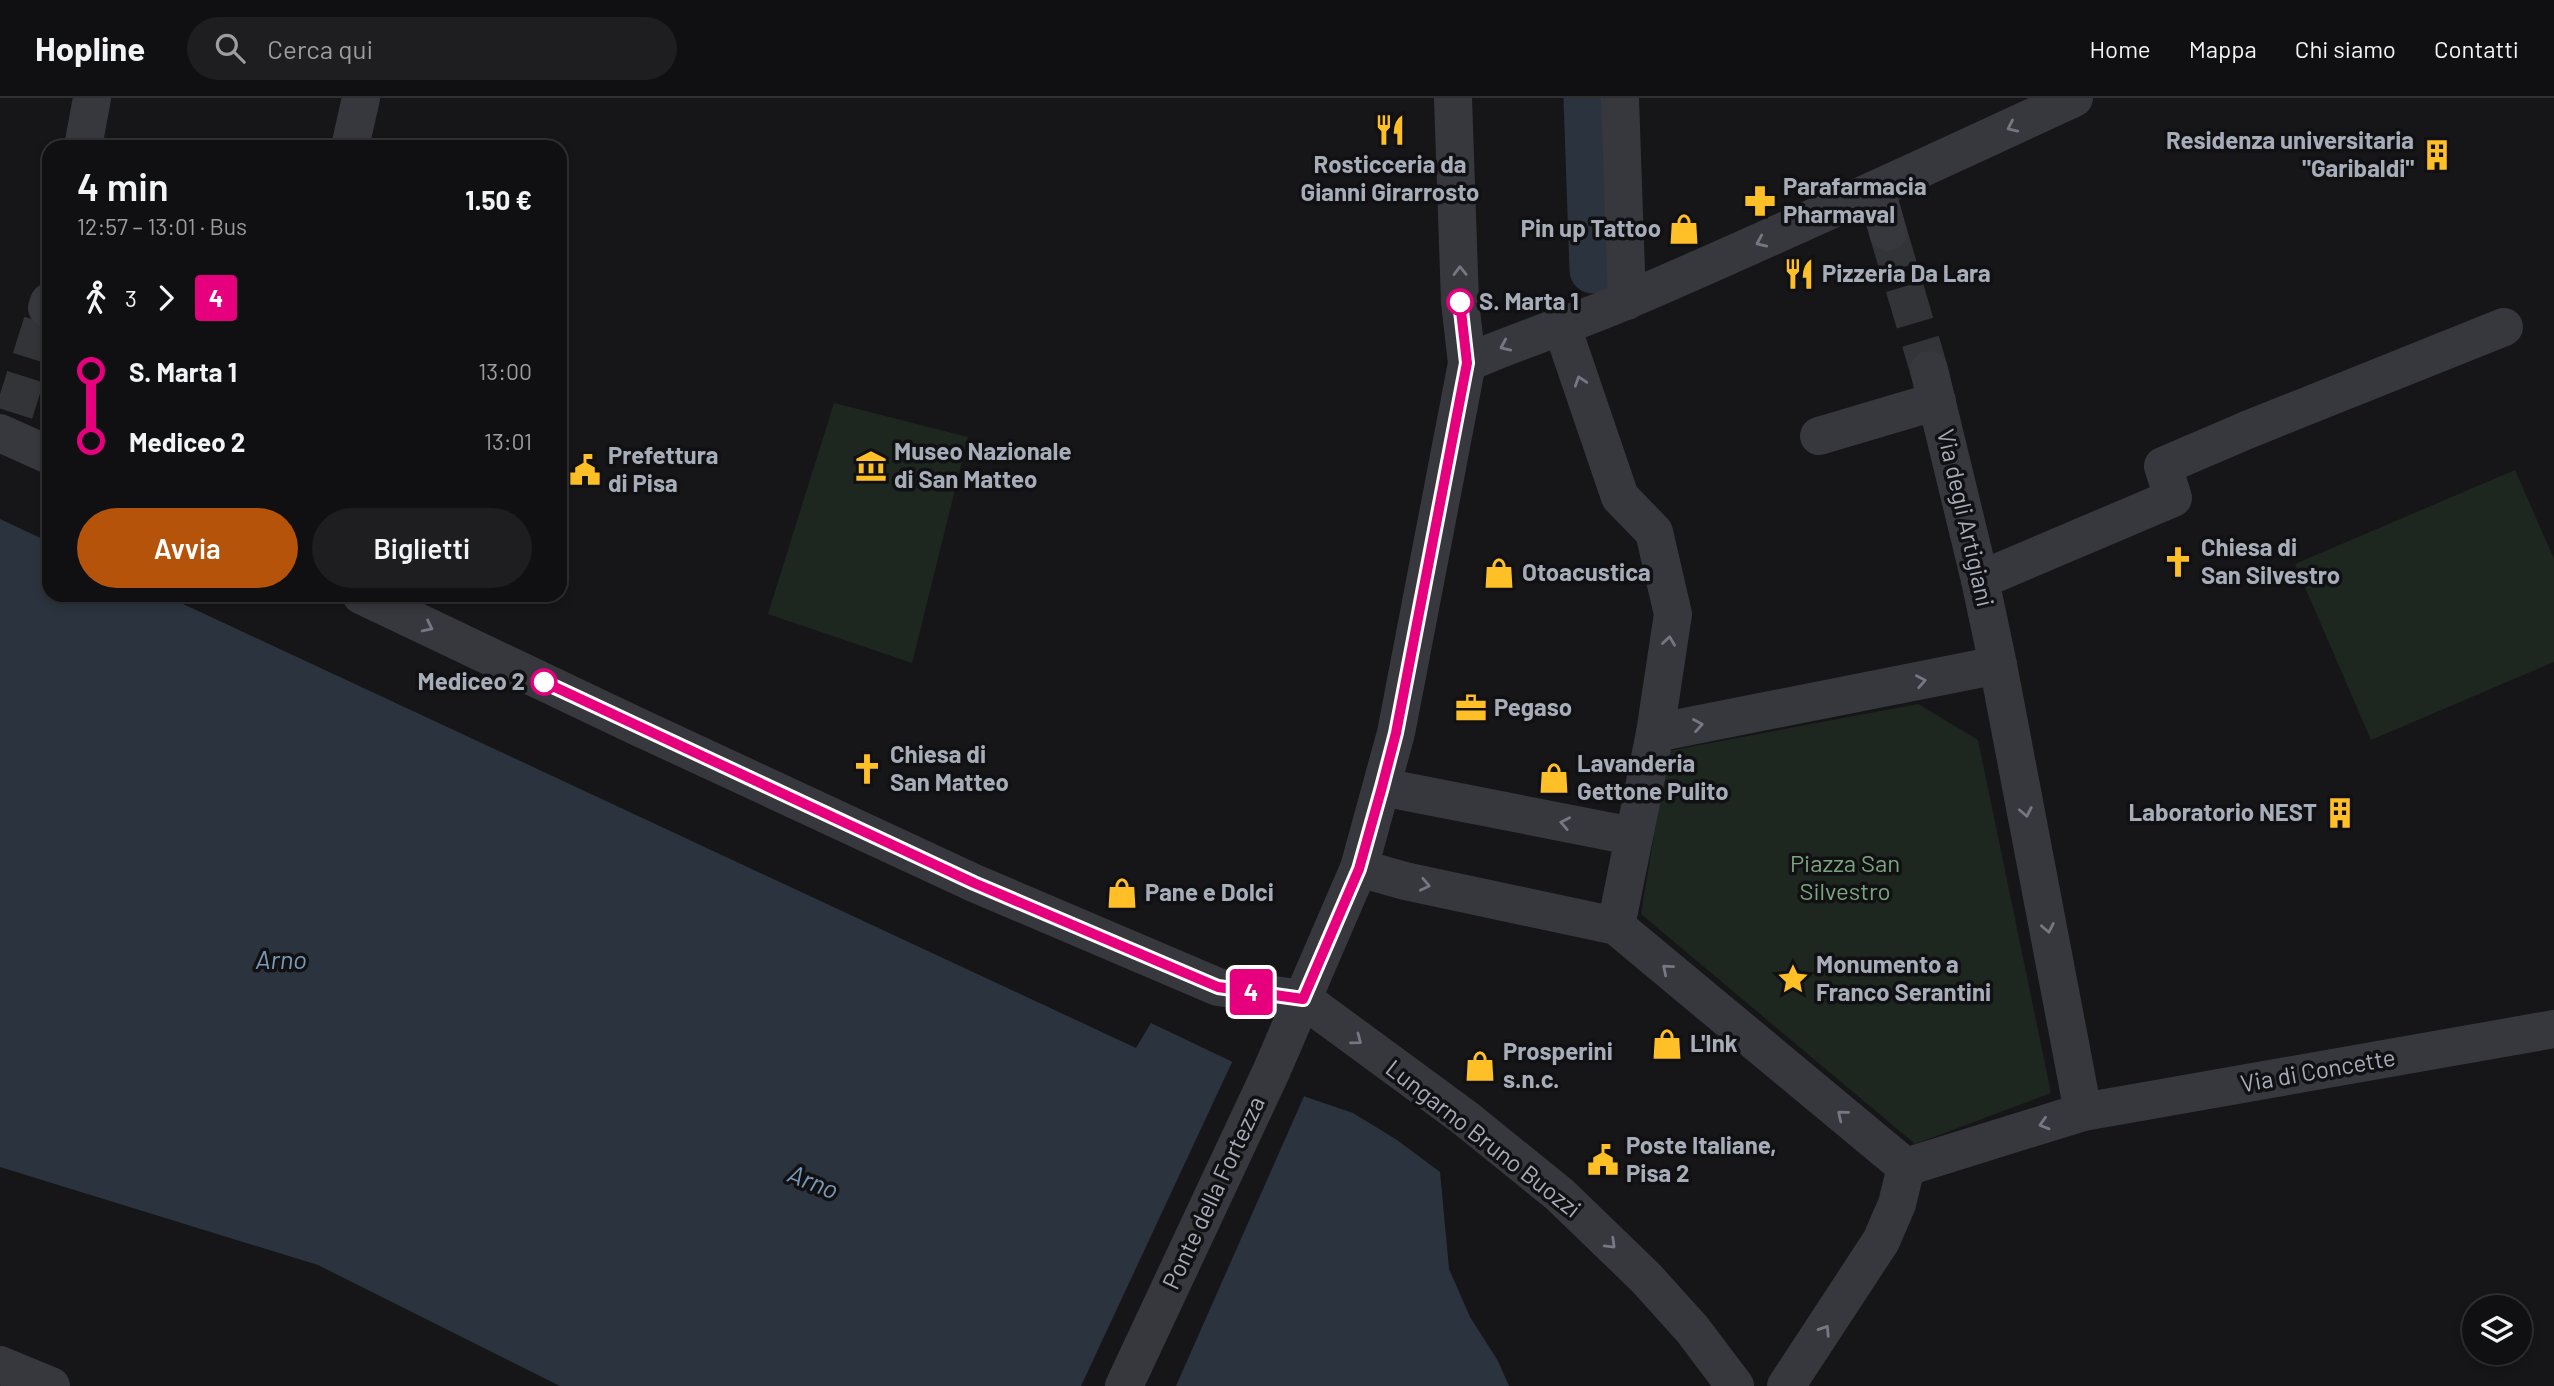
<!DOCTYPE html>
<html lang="it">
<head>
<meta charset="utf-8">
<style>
  body { margin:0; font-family:Barlow,sans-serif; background:#1e1e20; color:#f1f3f6; height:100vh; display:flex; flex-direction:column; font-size:26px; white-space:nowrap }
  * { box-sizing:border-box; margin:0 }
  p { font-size:23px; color:#9c9d9f }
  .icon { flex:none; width:38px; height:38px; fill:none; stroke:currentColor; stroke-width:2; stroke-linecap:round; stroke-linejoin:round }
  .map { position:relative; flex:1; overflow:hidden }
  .sheet { position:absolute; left:42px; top:42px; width:525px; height:462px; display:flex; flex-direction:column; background:#101012; border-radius:21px; box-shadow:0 4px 10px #0003,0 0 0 2px #303032 }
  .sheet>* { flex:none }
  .badge { padding:0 14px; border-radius:5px; font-size:24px; line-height:46px }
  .buttons { position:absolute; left:2462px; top:1197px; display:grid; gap:14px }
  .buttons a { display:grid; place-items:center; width:70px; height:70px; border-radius:50%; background:#101012; box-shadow:0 4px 10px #0003,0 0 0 2px #303032; font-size:35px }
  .map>.badge { position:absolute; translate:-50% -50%; box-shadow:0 0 0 4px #fff }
  .legs { display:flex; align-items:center; gap:10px; height:77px; padding:0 35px; font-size:23px }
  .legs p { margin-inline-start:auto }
  .headline { display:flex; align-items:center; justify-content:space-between; height:119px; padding:0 35px }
  h1 { font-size:38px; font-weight:600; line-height:52px }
  .button { display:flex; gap:14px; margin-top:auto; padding:14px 35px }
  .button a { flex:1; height:80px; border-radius:42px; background:#b45309; color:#fff; font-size:28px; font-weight:600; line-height:80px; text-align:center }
  .button a+a { background:#1e1e20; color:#f1f3f6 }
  ul { padding:0 35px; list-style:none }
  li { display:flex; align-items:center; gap:24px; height:70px; font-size:26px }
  li i { display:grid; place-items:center; width:10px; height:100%; margin:0 9px; background:currentColor }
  li i::after { content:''; width:18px; height:18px; margin:-9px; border:5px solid; border-radius:50%; background:#101012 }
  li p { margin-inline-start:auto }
  li:first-child i { background:linear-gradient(#0000 50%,currentColor 0) }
  li:last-child i { background:linear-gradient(currentColor 50%,#0000 0) }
  header { display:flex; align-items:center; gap:42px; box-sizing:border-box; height:98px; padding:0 35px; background:#101012; border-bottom:2px solid #303032 }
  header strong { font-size:33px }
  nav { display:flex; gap:38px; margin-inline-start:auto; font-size:24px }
  .search { width:490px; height:63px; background:#1e1e20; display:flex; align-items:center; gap:18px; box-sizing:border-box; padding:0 24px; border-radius:38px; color:#9c9d9f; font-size:26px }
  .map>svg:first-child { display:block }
  .green { fill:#1d271f }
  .water { fill:#2b343e }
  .pier { fill:#161618 }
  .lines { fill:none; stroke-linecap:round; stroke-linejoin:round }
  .canal { stroke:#2b343e; stroke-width:47 }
  .minor-tunnel { stroke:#333438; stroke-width:38; stroke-dasharray:38 19; stroke-linecap:butt }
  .minor { stroke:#37373e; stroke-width:38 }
  .oneway { stroke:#757782 }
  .line-1-casing { stroke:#fff; stroke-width:16 }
  .line-1 { stroke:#e6007e; stroke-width:10 }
  .stop-1-dot { fill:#fff; stroke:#e6007e; stroke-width:3.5 }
  .labels { text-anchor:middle; stroke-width:7; stroke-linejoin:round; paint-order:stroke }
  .poi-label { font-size:24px; font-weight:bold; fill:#a7acb9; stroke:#111113; text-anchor:start }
  .stop-label { font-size:24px; font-weight:bold; fill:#a7acb9; stroke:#111113; text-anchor:start }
  .street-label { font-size:24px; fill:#a7acb9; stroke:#111113 }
  .park-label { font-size:24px; fill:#7ca680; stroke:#111113 }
  .water-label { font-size:26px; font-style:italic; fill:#7a99b8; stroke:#111113 }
</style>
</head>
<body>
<header>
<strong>Hopline</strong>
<div class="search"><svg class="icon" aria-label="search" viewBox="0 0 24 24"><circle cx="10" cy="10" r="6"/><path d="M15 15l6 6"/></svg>Cerca qui</div>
<nav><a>Home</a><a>Mappa</a><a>Chi siamo</a><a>Contatti</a></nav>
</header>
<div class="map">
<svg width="2554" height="1288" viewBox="0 0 2554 1288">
  <rect width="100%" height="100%" fill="#161618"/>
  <g class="green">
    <polygon points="834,305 968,339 912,565 768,516"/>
    <polygon points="2515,372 2554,461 2554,564 2371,642 2295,466"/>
    <polygon points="1918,606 1978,642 2051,995 1915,1046 1641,816 1668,653"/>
  </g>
  <polygon class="water" points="0,421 49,444 49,497 164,497 1136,950 1151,925 1306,999 1353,1015 1397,1042 1440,1074 1449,1171 1470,1219 1498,1263 1509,1288 560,1288 318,1167 0,1069"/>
  <polygon class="pier" points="1233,962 1305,996 1176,1288 1081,1288"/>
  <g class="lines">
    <polyline class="canal" points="1587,0 1593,172"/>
    <g class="minor-tunnel">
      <polyline points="1888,134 1929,272"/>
      <polyline points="14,315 47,210"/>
    </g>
    <g class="minor">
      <polyline points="1620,0 1627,203"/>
      <polyline points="83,49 92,0"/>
      <polyline points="350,49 361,0"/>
      <polyline points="1876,92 1888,134"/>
      <polyline points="47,210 49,204"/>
      <polyline points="1562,229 1620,399 1654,434 1673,516 1655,635"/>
      <path d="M1467 265C1520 241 1576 225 1630 201 1779 137 1927 68 2074 0"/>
      <polyline points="1929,272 1980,482 1998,567"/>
      <polyline points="0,335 49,357"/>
      <polyline points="1819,338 1937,303"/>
      <polyline points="1980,482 2173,400 2163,368 2247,332 2504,229"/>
      <polyline points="361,497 634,627 974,785 1218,889 1303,901 1465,1020 1559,1096 1646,1180 1692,1231 1735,1288"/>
      <polyline points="1382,689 1632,738"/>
      <polyline points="1359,770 1405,783 1616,828 1906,1069 2083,1014 1998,567 1655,635 1616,828"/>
      <polyline points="2083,1014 2554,931"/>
      <polyline points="0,1267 51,1288"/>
      <polyline points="1124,1288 1271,974 1359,770 1396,635 1467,265 1460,204 1453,0"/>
      <polyline points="1786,1288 1881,1143 1897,1106 1906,1069"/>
    </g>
  </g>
  <defs><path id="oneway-chevron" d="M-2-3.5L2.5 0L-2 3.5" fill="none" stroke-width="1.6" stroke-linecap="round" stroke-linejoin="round" transform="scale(1.75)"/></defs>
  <g class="oneway">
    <use href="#oneway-chevron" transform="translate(2012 29) rotate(155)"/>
    <use href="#oneway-chevron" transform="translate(1761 144) rotate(156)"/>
    <use href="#oneway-chevron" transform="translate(1460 173) rotate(-91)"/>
    <use href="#oneway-chevron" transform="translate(1505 248) rotate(156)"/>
    <use href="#oneway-chevron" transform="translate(1580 283) rotate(-108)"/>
    <use href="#oneway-chevron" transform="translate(428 529) rotate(26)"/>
    <use href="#oneway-chevron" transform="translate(1669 543) rotate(-82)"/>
    <use href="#oneway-chevron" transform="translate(1921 583) rotate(-11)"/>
    <use href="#oneway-chevron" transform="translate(1698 627) rotate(-10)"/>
    <use href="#oneway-chevron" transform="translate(2026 714) rotate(79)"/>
    <use href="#oneway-chevron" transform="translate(1565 725) rotate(-169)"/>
    <use href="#oneway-chevron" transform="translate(1425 787) rotate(12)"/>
    <use href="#oneway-chevron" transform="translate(2048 830) rotate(79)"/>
    <use href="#oneway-chevron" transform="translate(1667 871) rotate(-140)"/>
    <use href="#oneway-chevron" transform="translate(1357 942) rotate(37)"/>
    <use href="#oneway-chevron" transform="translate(1842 1017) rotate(-141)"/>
    <use href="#oneway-chevron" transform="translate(2044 1026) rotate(163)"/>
    <use href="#oneway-chevron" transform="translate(1611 1146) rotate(44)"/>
    <use href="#oneway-chevron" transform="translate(1825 1232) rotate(-57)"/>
  </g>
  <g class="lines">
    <defs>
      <polyline id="line-1" points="544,584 974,785 1218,889 1303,901 1359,771 1382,689 1396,635 1467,265 1460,204"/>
    </defs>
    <use href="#line-1" class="line-1-casing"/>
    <use href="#line-1" class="line-1"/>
  </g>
  <defs>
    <symbol id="restaurant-bare" viewBox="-9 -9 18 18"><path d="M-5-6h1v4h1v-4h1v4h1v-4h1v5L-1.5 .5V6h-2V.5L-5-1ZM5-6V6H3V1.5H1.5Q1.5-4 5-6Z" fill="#ffbf27" stroke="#111113" stroke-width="2.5" paint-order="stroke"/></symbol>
    <symbol id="building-bare" viewBox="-9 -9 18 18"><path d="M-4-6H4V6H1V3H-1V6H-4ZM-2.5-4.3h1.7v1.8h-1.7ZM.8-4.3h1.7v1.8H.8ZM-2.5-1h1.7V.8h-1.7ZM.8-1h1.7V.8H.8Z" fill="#ffbf27" stroke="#111113" stroke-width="2.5" paint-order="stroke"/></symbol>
    <symbol id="pharmacy-bare" viewBox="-9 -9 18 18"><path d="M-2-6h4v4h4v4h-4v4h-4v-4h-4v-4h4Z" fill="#ffbf27" stroke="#111113" stroke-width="2.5" paint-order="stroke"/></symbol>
    <symbol id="shop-bare" viewBox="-9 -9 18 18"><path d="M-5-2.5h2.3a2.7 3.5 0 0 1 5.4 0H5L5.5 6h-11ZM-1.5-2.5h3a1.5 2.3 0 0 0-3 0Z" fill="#ffbf27" stroke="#111113" stroke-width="2.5" paint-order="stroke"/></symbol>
    <symbol id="museum-bare" viewBox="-9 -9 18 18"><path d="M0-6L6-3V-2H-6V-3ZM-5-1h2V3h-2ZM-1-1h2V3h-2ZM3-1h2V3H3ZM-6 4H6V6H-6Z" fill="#ffbf27" stroke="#111113" stroke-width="2.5" paint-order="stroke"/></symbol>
    <symbol id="civic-bare" viewBox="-9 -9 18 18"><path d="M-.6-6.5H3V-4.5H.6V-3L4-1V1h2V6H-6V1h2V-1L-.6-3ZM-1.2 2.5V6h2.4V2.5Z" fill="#ffbf27" stroke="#111113" stroke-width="2.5" paint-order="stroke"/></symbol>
    <symbol id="church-bare" viewBox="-9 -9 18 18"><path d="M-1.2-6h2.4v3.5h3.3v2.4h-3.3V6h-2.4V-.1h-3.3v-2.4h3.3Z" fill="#ffbf27" stroke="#111113" stroke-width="2.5" paint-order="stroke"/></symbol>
    <symbol id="office-bare" viewBox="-9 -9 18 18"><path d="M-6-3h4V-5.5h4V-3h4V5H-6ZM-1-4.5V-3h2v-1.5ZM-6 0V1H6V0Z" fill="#ffbf27" stroke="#111113" stroke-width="2.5" paint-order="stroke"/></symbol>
    <symbol id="sight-bare" viewBox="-9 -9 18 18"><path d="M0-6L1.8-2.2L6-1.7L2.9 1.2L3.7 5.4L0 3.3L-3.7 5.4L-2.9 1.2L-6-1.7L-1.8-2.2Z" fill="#ffbf27" stroke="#111113" stroke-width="2.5" paint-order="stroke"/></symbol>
  </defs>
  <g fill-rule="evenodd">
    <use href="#restaurant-bare" x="1368" y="10" width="44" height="44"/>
    <use href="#building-bare" x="2415" y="35" width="44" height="44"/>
    <use href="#pharmacy-bare" x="1738" y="81" width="44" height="44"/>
    <use href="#shop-bare" x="1662" y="109" width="44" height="44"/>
    <use href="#restaurant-bare" x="1777" y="154" width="44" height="44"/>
    <use href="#museum-bare" x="849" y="346" width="44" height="44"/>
    <use href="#civic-bare" x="563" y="350" width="44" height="44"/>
    <use href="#church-bare" x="2156" y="442" width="44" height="44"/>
    <use href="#shop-bare" x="1477" y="453" width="44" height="44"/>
    <use href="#office-bare" x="1449" y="588" width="44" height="44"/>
    <use href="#church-bare" x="845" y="649" width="44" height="44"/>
    <use href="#shop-bare" x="1532" y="658" width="44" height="44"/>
    <use href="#building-bare" x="2318" y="693" width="44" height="44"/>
    <use href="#shop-bare" x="1100" y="773" width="44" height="44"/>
    <use href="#sight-bare" x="1771" y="859" width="44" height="44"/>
    <use href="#shop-bare" x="1645" y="924" width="44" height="44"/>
    <use href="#shop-bare" x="1458" y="946" width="44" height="44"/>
    <use href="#civic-bare" x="1581" y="1040" width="44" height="44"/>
  </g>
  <g class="stop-1-dot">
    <circle cx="1460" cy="204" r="12"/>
    <circle cx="544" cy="584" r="12"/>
  </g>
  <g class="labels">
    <g class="poi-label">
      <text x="2414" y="51" text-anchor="end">Residenza universitaria<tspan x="2414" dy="28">"Garibaldi"</tspan></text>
      <text x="1390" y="75" text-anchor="middle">Rosticceria da<tspan x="1390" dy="28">Gianni Girarrosto</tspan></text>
      <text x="1783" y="97">Parafarmacia<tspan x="1783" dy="28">Pharmaval</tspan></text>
      <text x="1661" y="139" text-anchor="end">Pin up Tattoo</text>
      <text x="1822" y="184">Pizzeria Da Lara</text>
      <text x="894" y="362">Museo Nazionale<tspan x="894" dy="28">di San Matteo</tspan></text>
      <text x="608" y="366">Prefettura<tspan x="608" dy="28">di Pisa</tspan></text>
      <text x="2201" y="458">Chiesa di<tspan x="2201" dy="28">San Silvestro</tspan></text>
      <text x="1522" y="483">Otoacustica</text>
      <text x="1494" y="618">Pegaso</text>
      <text x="890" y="665">Chiesa di<tspan x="890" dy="28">San Matteo</tspan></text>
      <text x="1577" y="674">Lavanderia<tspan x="1577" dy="28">Gettone Pulito</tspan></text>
      <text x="2317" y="723" text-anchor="end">Laboratorio NEST</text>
      <text x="1145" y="803">Pane e Dolci</text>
      <text x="1816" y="875">Monumento a<tspan x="1816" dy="28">Franco Serantini</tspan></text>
      <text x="1690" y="954">L'Ink</text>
      <text x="1503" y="962">Prosperini<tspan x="1503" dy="28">s.n.c.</tspan></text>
      <text x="1626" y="1056">Poste Italiane,<tspan x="1626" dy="28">Pisa 2</tspan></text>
    </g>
    <g class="stop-label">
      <text x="1479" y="212">S. Marta 1</text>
      <text x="525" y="592" text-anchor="end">Mediceo 2</text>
    </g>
    <g class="street-label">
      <text transform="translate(1965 420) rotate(77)" y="8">Via degli Artigiani</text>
      <text transform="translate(2318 973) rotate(-10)" y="8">Via di Concette</text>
      <text transform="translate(1483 1041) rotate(38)" y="8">Lungarno Bruno Buozzi</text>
      <text transform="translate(1214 1095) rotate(-65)" y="8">Ponte della Fortezza</text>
    </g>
    <g class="park-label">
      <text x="1845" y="774">Piazza San<tspan x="1845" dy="28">Silvestro</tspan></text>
    </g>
    <g class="water-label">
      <text x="281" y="871">Arno</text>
      <text transform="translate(813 1084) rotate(22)" y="9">Arno</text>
    </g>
  </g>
</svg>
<div class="buttons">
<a><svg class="icon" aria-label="layers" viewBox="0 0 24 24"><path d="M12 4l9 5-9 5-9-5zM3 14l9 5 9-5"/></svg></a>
</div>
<b class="badge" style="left:1251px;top:894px;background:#e6007e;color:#fff">4</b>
<section class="sheet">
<div class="headline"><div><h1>4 min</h1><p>12:57 – 13:01 · Bus</p></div><b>1.50 €</b></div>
<div class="legs"><svg class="icon" aria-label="walk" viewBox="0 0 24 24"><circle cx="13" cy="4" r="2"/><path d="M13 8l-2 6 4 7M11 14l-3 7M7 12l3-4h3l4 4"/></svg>3<svg class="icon" aria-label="forward" viewBox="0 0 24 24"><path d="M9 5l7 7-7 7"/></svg><b class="badge" style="background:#e6007e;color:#fff">4</b></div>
<ul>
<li><i style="color:#e6007e"></i><b>S. Marta 1</b><p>13:00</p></li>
<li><i style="color:#e6007e"></i><b>Mediceo 2</b><p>13:01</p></li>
</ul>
<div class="button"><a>Avvia</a><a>Biglietti</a></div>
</section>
</div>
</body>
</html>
